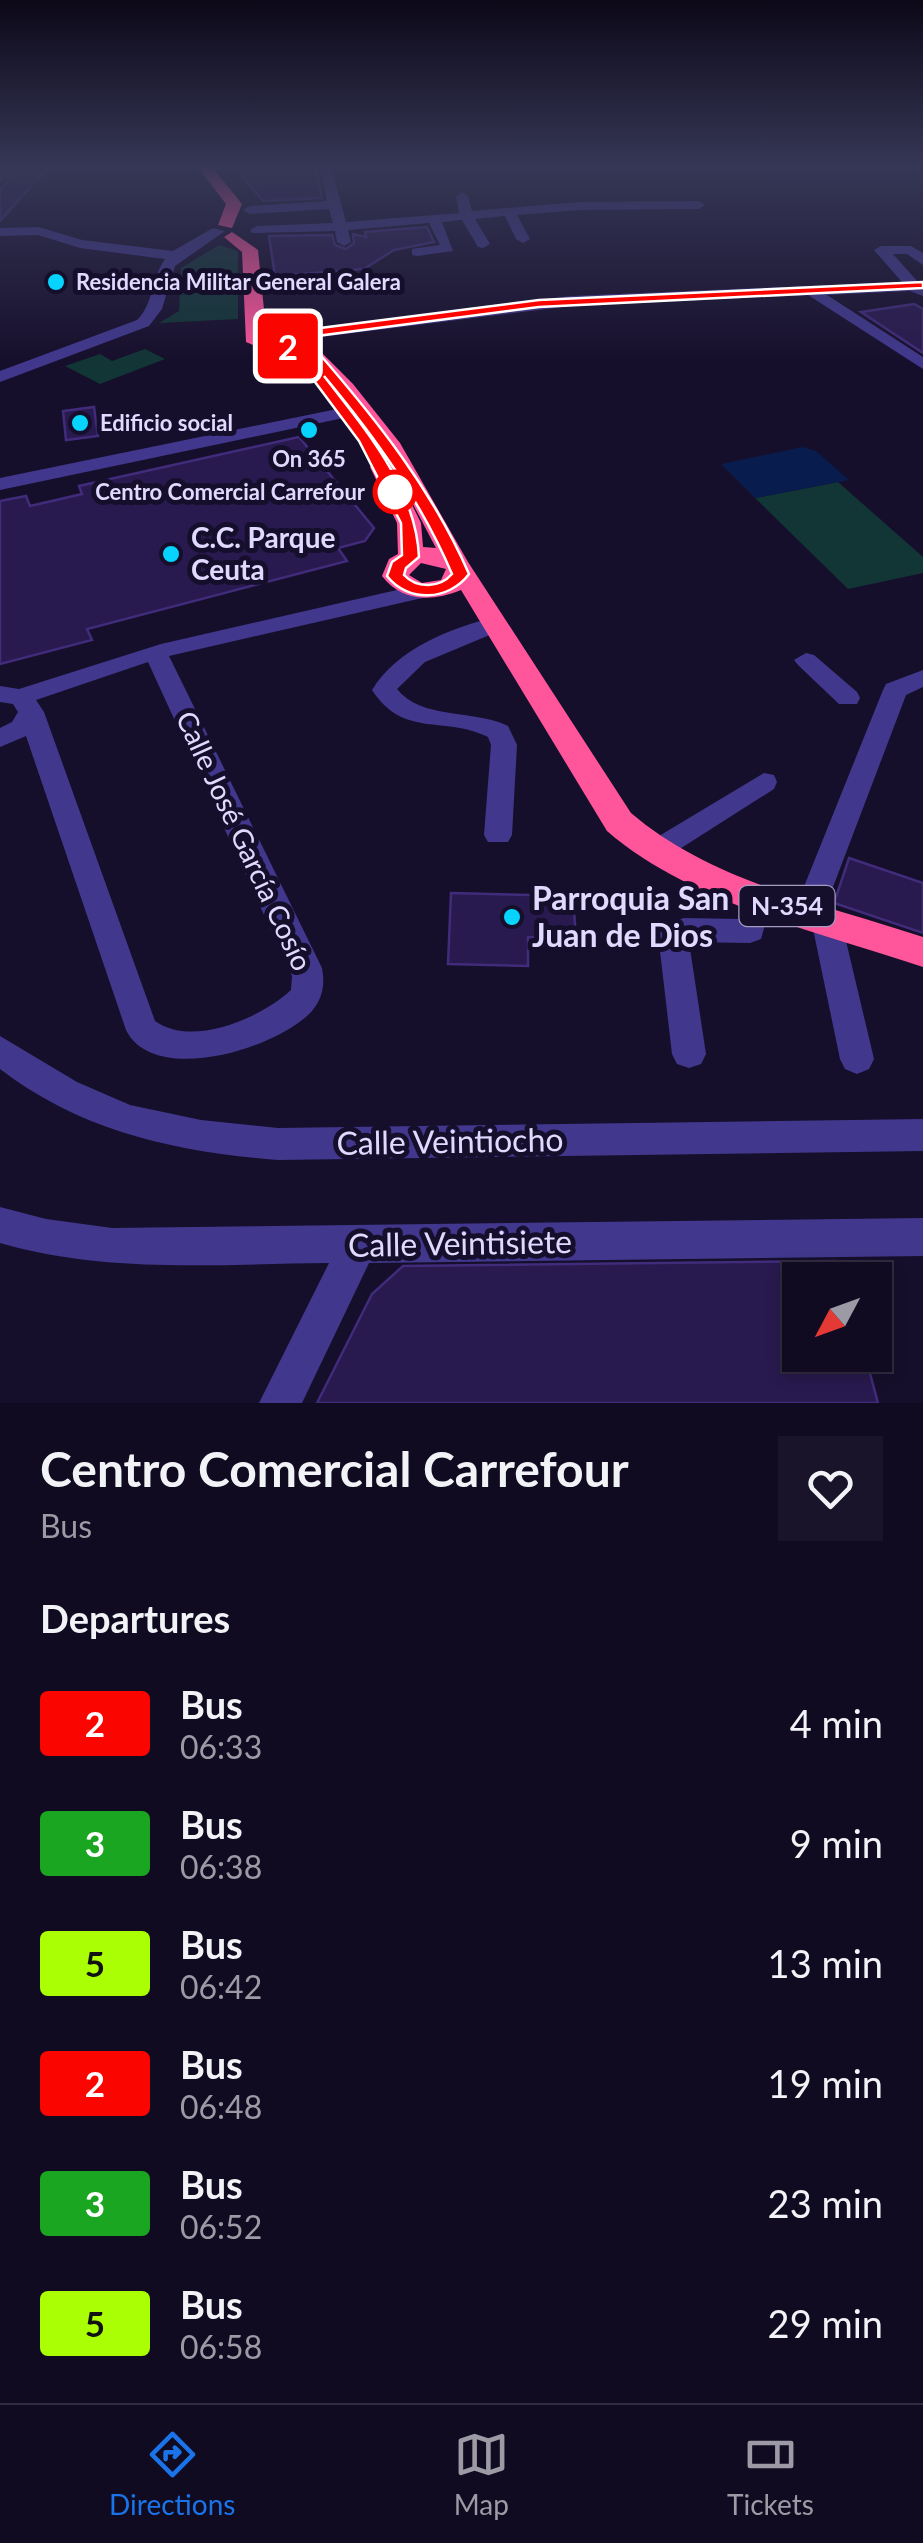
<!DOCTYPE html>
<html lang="en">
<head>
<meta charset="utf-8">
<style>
  body { margin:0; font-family:Lato,sans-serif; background:#19142a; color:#f1f3f6; height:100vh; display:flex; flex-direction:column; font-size:38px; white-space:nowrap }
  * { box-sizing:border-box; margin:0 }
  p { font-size:32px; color:#9c9ba5 }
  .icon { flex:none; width:55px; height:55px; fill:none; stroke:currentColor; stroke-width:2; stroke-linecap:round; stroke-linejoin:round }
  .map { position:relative; height:1403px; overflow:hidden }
  .details { display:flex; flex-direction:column; background:#100b21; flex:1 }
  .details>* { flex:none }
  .badge { padding:0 20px; border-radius:8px; font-size:35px; line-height:65px }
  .needle { width:65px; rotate:229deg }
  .buttons { position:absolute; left:782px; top:1262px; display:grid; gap:20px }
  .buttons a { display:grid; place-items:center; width:110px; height:110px; border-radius:0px; background:#100b21; box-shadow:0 5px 15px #0003,0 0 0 2px #302b3f; font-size:50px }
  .map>.badge { position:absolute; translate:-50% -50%; box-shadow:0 0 0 5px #fff }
  h2 { padding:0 40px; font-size:38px; line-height:90px }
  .round { display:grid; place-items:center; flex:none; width:105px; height:105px; border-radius:0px; background:#19142a }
  .overview { display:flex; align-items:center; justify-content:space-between; height:170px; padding:0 40px }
  h1 { font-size:48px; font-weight:700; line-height:75px }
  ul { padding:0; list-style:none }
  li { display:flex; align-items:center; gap:30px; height:120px; padding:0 40px }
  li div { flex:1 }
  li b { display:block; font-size:38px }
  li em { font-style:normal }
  li .badge { min-width:110px; font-weight:700; text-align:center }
  .tab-bar { display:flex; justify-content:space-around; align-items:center; height:140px; border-top:2px solid #302b3f; background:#100b21; font-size:28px; color:#9c9ba5 }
  .tab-bar a { display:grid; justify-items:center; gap:5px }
  .tab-bar .on { color:#1a73e8 }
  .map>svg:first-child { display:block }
  .green { fill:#123536 }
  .water { fill:#081c4d }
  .building { fill:#281a4e; stroke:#412b7b; stroke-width:2.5 }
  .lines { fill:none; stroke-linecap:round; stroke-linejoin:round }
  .street { fill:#41388d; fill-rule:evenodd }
  .highway { fill:#ff559b; fill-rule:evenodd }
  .line { fill:#fa0500; stroke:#fff; stroke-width:2.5; fill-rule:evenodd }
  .poi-dot { fill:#06d4ff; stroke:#160f2c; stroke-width:4 }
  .stop-dot { fill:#fff; stroke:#fa0500; stroke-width:5 }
  .labels { text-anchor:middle; stroke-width:10; stroke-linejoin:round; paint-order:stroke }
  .far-poi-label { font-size:22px; font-weight:bold; fill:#e1daff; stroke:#160f2c; text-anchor:start }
  .far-stop-label { font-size:22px; font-weight:bold; fill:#e1daff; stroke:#160f2c; text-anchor:end }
  .shield { fill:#160f2c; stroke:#a49dc0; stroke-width:2.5 }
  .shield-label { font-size:25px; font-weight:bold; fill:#e1daff }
  .poi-label { font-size:28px; font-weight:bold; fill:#e1daff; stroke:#160f2c; text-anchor:start }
  .street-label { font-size:28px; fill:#e1daff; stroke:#160f2c }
  .near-poi-label { font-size:32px; font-weight:bold; fill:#e1daff; stroke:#160f2c; text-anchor:start }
  .near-street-label { font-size:32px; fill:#e1daff; stroke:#160f2c }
</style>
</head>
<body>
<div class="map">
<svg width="923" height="1403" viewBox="0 0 923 1403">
  <rect width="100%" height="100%" fill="#160f2c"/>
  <g class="green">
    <polygon points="219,245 238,251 238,319 159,323 179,311 181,268"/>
    <polygon points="145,349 165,359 100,384 65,366 100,354 112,361"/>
    <polygon points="838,482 923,557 923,573 848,589 755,498"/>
  </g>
  <polygon class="water" points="803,447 816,451 849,480 755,498 721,464"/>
  <g class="building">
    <polygon points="22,166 49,166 0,221 0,190"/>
    <polygon points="316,168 322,198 263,201 240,174 302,174"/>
    <polygon points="427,227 434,242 394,250 364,269 275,276 269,236 332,235 335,245 346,249 354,243 353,234 366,237 365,232"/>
    <polygon points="914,304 923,309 923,353 861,312"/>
    <polygon points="94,407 98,436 66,440 63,411"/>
    <polygon points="299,437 374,528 365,541 338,548 347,561 87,629 92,640 0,664 0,501 26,496 30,506 82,494 79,486"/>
    <polygon points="849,858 923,883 923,933 834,903"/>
    <polygon points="451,893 573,896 576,939 528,937 528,966 448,964"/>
    <polygon points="835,1261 841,1280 800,1280 800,1355 865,1355 878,1403 317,1403 372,1294 403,1266"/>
  </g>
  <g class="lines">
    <g class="street">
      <polygon points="5,166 17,166 0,182 0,171"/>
      <polygon points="211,166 308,166 302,170 216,171"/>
      <polygon points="319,166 331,166 346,222 459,213 456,196 462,192 468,196 472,211 580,202 699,201 705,205 699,209 580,210 517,215 530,239 523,243 516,239 505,216 475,219 490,244 483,248 478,247 462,220 442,222 453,251 417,256 412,255 412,249 440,245 429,223 348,230 351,242 344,246 337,242 335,231 252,233 250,230 257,226 333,223 329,209 250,214 243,210 250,206 327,201"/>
      <path d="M39 227 82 240 173 251 213 228 225 231 175 266 162 309 149 326 0 382V371L137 320C154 304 151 278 165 259L80 248 38 235 0 236V228Z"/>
      <polygon points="911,246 923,253 923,265 907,254 893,254 918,282 923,282 923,296 910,291 827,295 923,357 923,369 808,295 571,306 297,340 289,335 297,330 571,296 902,282 874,250 881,246"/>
      <polygon points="347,407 353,408 353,416 0,490 0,478"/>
      <path d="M423 584 431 586 434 591 431 596 169 656 322 968C325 984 323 998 312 1011 279 1048 154 1087 126 1030L26 736 0 747V728L12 722 18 712 13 704 0 702V686L19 689 161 644ZM148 662 292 976 291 990C261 1018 192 1048 155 1021L44 712 36 700Z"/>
      <path d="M496 617 508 624 504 629 425 662 397 689C421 720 474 709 508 726L517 745 512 835 508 842H488L484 835 491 745 488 737C444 715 404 739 372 690 397 649 450 628 496 617Z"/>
      <polygon points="806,653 814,655 857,692 860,698 857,704 839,704 798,665 794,660"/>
      <polygon points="923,670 923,687 906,695 825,908 837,912 841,920 874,1059 869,1069 857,1074 845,1069 840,1059 812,924 797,922 793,914 883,690 886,684"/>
      <polygon points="764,773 774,775 777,782 774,789 664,859 644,859 640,852 644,845"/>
      <polygon points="758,885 769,888 773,896 761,939 750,943 689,942 706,1054 701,1064 689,1068 677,1064 672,1054 658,934 662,925 684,918 738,919 747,888"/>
      <path d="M0 1036 77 1082 130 1105 201 1120 278 1128 923 1119V1151L278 1160C177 1152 82 1132 0 1069Z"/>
      <path d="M0 1207 46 1219 112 1228 923 1218V1256L369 1263 302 1403H259L329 1263C218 1264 107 1274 0 1243Z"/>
    </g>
    <g class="highway">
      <polygon points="197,166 211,166 242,204 232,228 218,225 226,204"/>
      <path d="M232 232 258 250 267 339 305 336 353 384 400 443 468 562 631 813C712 882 824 904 923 937V967C819 932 690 903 607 831L461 590C432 602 402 602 382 576L389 559 398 554 397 523 370 467 374 462H390L339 393 295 348 275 354 246 342 242 252 224 237ZM395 470 436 548 423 547 421 523ZM421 563 446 569 441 580 422 583 409 575Z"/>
    </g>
  </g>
  <linearGradient id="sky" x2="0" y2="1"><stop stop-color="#0c0818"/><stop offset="0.46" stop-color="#363756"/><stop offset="1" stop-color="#363756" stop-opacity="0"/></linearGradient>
  <rect width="923" height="362" fill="url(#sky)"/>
  <path class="line" d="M923 282V288L539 307 302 338 299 346 286 349 317 368 305 352 316 350C376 419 432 489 469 574 449 601 408 603 387 576L392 562 402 555 401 523 359 441 309 374 269 348 289 341 297 331 539 300ZM324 376C375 437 421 501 452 574 440 588 417 589 404 575L406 568 419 557C416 488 365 429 324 376Z"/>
  <g class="poi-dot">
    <circle cx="56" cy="282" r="10"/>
    <circle cx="80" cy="423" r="10"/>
    <circle cx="309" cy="430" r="10"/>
    <circle cx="171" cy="554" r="10"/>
    <circle cx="512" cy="917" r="10"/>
  </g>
  <circle class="stop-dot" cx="395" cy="492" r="20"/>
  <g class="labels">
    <g class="far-poi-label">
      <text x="76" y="290">Residencia Militar General Galera</text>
      <text x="100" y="431">Edificio social</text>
      <text x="309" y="467" text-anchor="middle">On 365</text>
    </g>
    <g class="far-stop-label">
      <text x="365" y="500">Centro Comercial Carrefour</text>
    </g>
    <rect class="shield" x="739.5" y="886" width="95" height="40" rx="8"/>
    <g class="shield-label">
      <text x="787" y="915">N-354</text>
    </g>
    <g class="poi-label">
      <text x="191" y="548">C.C. Parque<tspan x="191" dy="32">Ceuta</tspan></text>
    </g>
    <g class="street-label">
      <text transform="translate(244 841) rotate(65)" y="10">Calle José García Cosío</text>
    </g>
    <g class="near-poi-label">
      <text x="532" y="910">Parroquia San<tspan x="532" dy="37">Juan de Dios</tspan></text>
    </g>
    <g class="near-street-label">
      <text transform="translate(450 1142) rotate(-1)" y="11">Calle Veintiocho</text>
      <text transform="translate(460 1244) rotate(-1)" y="11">Calle Veintisiete</text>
    </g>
  </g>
</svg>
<div class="buttons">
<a><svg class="needle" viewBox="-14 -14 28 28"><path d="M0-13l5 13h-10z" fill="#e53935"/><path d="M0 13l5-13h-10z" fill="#9c9ba5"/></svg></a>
</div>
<b class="badge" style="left:288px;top:346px;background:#fa0500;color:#fff">2</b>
</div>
<section class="details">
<div class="overview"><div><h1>Centro Comercial Carrefour</h1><p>Bus</p></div><a class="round"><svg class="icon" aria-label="heart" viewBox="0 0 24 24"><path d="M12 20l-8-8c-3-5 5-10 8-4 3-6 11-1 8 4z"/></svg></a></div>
<h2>Departures</h2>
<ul>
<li><span class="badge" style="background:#fa0500;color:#fff">2</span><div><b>Bus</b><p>06:33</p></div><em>4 min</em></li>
<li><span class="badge" style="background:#1aa620;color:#fff">3</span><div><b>Bus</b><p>06:38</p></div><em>9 min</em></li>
<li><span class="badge" style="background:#abff04;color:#111">5</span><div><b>Bus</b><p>06:42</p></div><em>13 min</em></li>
<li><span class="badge" style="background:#fa0500;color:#fff">2</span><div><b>Bus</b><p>06:48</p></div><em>19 min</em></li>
<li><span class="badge" style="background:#1aa620;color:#fff">3</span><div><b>Bus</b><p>06:52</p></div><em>23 min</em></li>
<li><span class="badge" style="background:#abff04;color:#111">5</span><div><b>Bus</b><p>06:58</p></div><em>29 min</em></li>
</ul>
</section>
<nav class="tab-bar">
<a class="on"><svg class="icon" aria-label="directions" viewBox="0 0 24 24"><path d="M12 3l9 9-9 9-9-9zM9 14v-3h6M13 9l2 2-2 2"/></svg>Directions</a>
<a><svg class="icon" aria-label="map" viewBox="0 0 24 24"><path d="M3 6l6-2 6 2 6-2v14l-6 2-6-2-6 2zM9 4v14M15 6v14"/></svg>Map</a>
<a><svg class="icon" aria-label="tickets" viewBox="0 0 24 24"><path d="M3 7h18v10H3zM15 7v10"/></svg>Tickets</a>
</nav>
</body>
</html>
